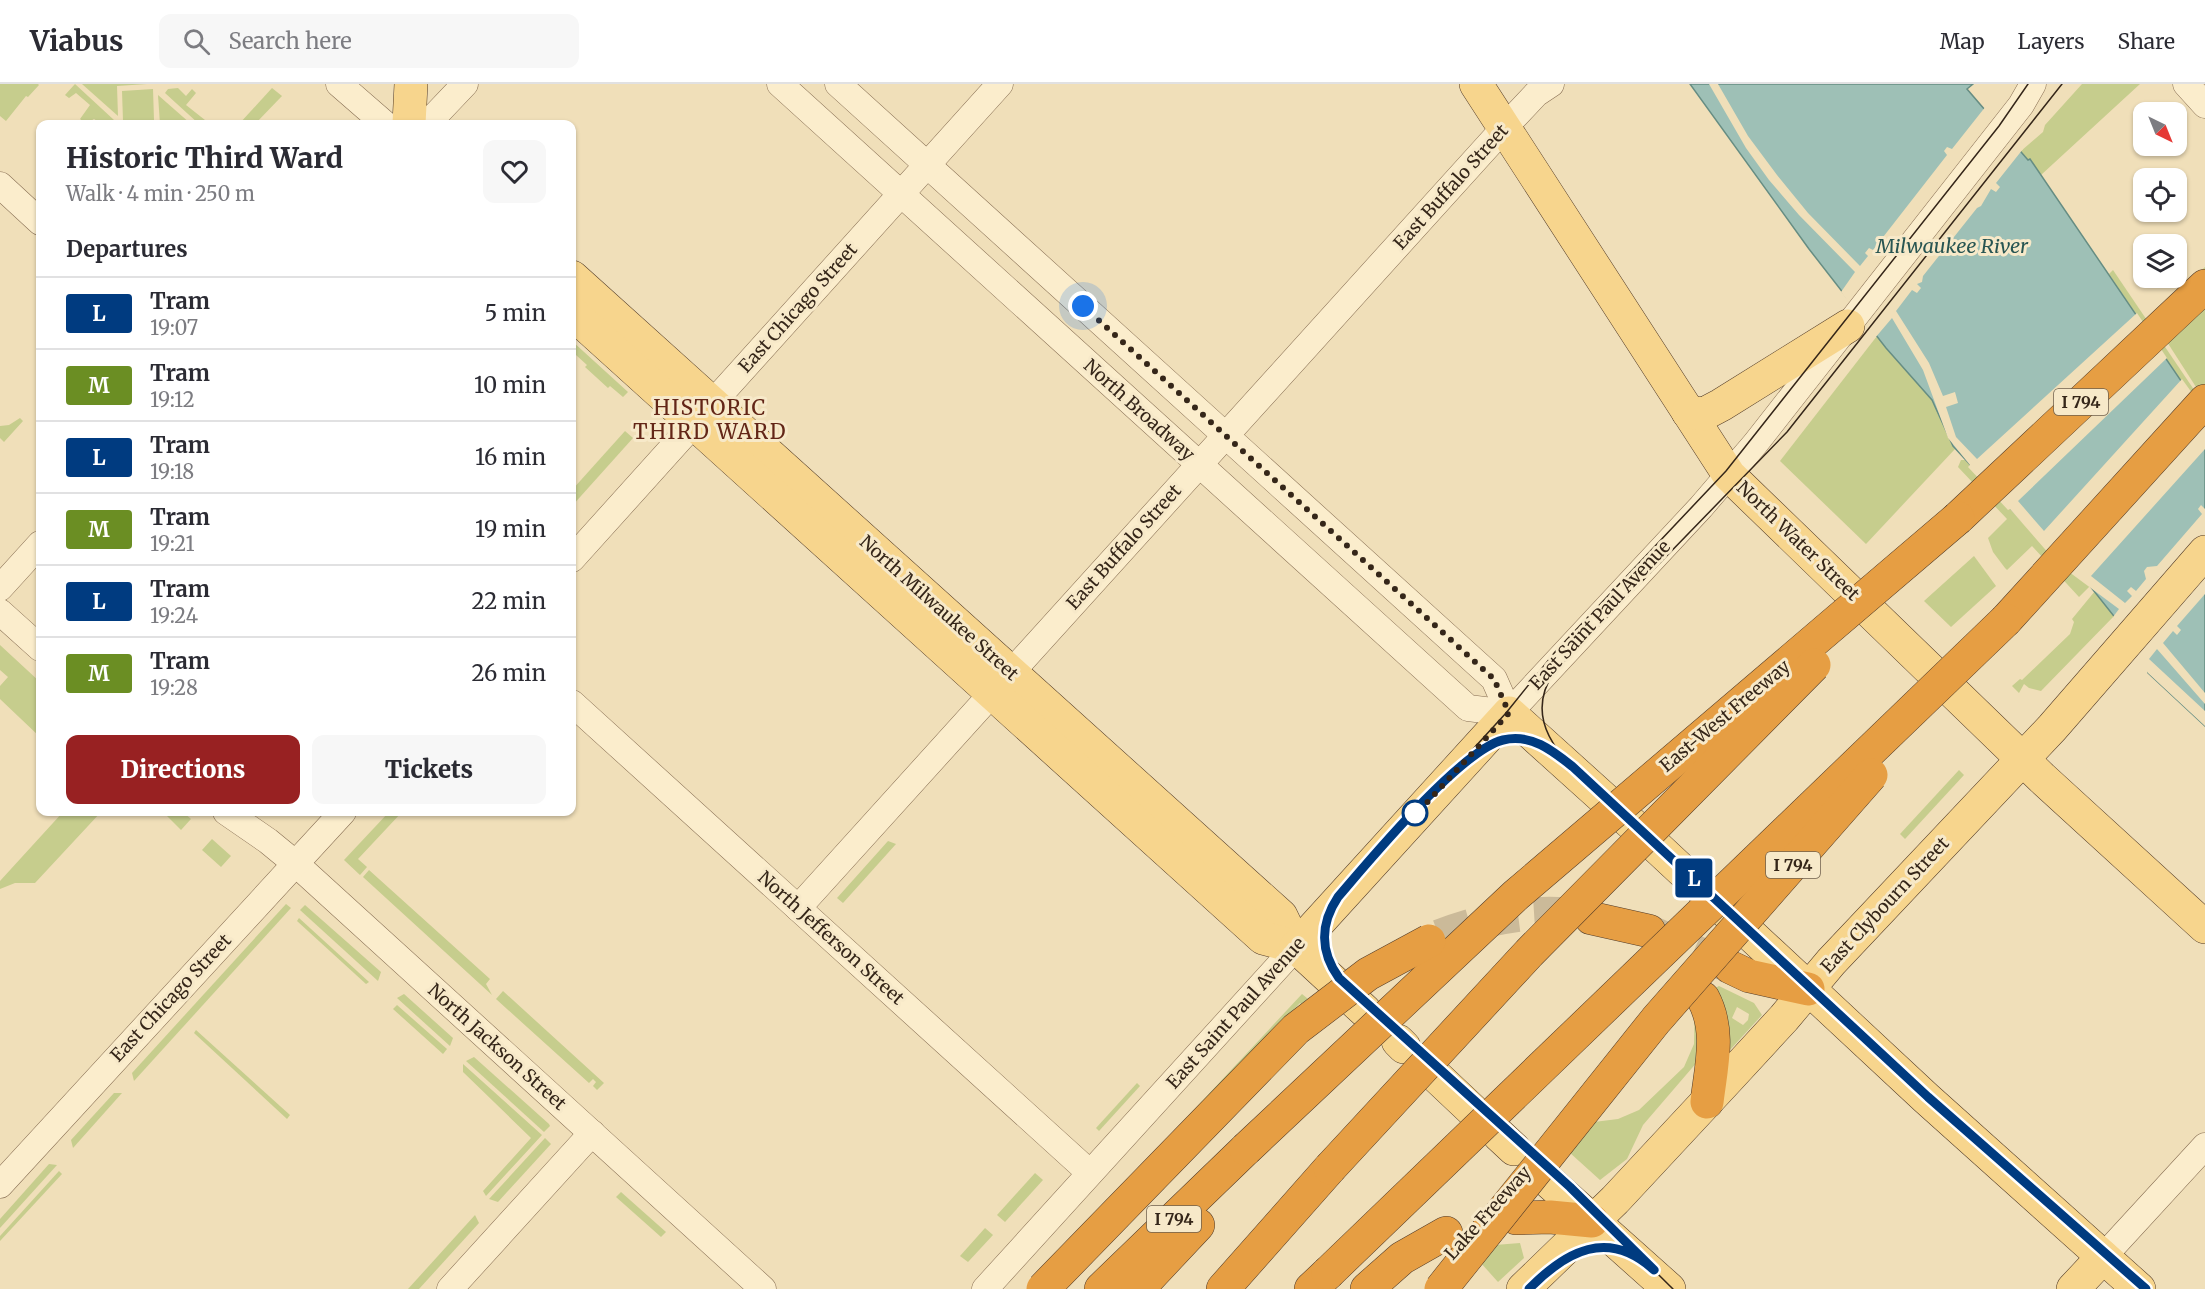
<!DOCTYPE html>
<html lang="en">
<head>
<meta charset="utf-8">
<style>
  body { margin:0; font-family:Merriweather,serif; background:#f7f7f7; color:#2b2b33; height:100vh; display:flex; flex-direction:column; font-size:22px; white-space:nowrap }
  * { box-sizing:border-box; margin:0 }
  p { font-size:20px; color:#7c7c81 }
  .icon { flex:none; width:33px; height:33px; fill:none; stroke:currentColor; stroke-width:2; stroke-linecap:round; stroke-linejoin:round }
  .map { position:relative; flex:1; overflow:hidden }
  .drawer { position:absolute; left:36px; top:36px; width:540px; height:696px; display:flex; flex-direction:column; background:#fff; border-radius:12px; box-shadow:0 2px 4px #0004 }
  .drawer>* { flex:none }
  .badge { padding:0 12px; border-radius:4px; font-size:21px; line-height:39px }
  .needle { width:39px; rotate:137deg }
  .tools { position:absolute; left:2133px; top:18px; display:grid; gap:12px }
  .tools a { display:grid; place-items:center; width:54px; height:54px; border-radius:12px; background:#fff; box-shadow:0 2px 4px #0004; font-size:30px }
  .you { position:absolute; width:30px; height:30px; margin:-15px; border:4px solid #fff; border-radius:50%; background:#1a73e8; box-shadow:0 0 0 9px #1a73e833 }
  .map>.badge { position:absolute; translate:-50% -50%; box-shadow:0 0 0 3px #fff }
  h2 { padding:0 30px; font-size:22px; line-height:54px }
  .round { display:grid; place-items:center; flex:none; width:63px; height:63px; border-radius:12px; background:#f7f7f7 }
  .headline { display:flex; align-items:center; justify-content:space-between; height:102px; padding:0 30px }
  h1 { font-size:28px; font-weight:800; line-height:45px }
  .cta { display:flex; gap:12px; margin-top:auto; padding:12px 30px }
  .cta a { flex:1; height:69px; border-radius:12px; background:#982122; color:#fff; font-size:24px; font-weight:800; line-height:69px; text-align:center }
  .cta a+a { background:#f7f7f7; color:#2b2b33 }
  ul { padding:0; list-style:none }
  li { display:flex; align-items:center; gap:18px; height:72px; padding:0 30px; border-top:2px solid #e1e1e2 }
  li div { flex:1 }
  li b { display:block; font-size:22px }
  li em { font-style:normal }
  li .badge { min-width:66px; font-weight:700; text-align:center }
  header { display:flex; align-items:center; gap:36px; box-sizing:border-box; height:84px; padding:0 30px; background:#fff; border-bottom:2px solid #e1e1e2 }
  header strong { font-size:28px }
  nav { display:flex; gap:33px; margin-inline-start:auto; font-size:21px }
  .search { width:420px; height:54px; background:#f7f7f7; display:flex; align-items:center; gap:15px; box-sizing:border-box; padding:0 21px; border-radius:12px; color:#7c7c81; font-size:22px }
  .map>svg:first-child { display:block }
  .green { fill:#c6cd8d; fill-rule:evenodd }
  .water { fill:#9ec0b6; stroke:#668d83; stroke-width:1.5 }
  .pier { fill:#f0dfb9 }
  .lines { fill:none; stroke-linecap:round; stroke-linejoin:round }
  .highway-tunnel { stroke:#cbba99; stroke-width:33; stroke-dasharray:33 16; stroke-linecap:butt }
  .minor-casing { stroke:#876e53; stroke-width:27 }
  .major-casing { stroke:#533c29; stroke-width:34 }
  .highway-casing { stroke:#533c29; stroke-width:34 }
  .minor { stroke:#fbedcc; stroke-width:26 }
  .major { stroke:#f7d58d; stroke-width:33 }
  .highway { stroke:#e69e43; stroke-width:33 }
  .tram { stroke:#352619; stroke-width:1.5 }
  .highway-bridge-casing { stroke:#533c29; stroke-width:34; stroke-linecap:butt }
  .highway-bridge { stroke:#e69e43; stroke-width:33 }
  .line-casing { stroke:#fff; stroke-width:14 }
  .line { stroke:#003b80; stroke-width:9 }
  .walk { stroke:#352619; stroke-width:6; stroke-dasharray:0 10.8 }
  .stop-dot { fill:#fff; stroke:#003b80; stroke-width:3 }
  .labels { text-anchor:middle; stroke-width:6; stroke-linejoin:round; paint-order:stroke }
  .shield { fill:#f7e9c9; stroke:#6f604e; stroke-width:1.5 }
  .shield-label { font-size:16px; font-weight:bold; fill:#352619 }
  .street-label { font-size:18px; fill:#352619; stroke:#f7e9c9 }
  .water-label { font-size:20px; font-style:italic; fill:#285552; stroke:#f7e9c9 }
  .quarter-label { font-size:21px; letter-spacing:1.5px; fill:#632617; stroke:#f7e9c9 }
</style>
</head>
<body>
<header>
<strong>Viabus</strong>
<div class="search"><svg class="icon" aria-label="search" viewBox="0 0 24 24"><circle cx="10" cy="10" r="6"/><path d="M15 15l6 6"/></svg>Search here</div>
<nav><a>Map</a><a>Layers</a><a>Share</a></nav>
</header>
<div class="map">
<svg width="2205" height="1205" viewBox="0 0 2205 1205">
  <rect width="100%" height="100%" fill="#f0dfb9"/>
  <g class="green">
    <polygon points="0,0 38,0 39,1 28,13 26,12 6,37 0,32"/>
    <polygon points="75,0 114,36 100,39 94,35 86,40 80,35 90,21 76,9 69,14 65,11"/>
    <polygon points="82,0 147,0 117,2 118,32"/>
    <polygon points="2082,0 2140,0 2041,91 2030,75 2028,76 2021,67 2043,48 2045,41"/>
    <polygon points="178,4 186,12 192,5 196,9 186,21 210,40 199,40 165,9 168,5"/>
    <polygon points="272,4 282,12 255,40 239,40"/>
    <polygon points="153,5 154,36 123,37 122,7"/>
    <polygon points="158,11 191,40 160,40"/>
    <polygon points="2205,183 2205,317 2151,233"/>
    <polygon points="2113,186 2205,322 2205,332 2109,190"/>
    <polygon points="1877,252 1932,316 1955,365 1866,460 1780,377"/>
    <polygon points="572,257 628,308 623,313 610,302 608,304 585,283 587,281 576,271 572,271"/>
    <polygon points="20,334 23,337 4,358 0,354 0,342 9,341"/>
    <polygon points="625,347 633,354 572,422 572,406"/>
    <polygon points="1961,376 1965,376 2059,477 2090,502 2079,513 2032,462 2007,486 2005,484 1993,468 1988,454 2007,435 1958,383"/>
    <polygon points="1974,472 1996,502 1951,543 1924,517"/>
    <polygon points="2095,507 2115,531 2041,607 2029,604 2024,600 2019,609 2012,602 2020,595 2022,596 2070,550 2074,538 2072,535"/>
    <polygon points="0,561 40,598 40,653 0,615 0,602 8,593 0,586"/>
    <polygon points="1959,686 1964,691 1905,755 1900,750"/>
    <polygon points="63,728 101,728 35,799 15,799 0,805 0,797"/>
    <polygon points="163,728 183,728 191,735 181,746"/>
    <polygon points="389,728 402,728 358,775 367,783 360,791 344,776"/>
    <polygon points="212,755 231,772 221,783 202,766"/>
    <polygon points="888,757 896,760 843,819 837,814"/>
    <polygon points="369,786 490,895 486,900 492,911 363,793"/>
    <polygon points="286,820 291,824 134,997 132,989"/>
    <polygon points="305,821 381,888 378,897 300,826"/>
    <polygon points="299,834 369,898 366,900 297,837"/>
    <path d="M1719 902 1754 919 1762 931 1729 967 1713 905ZM1737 923 1749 930 1748 936 1743 941 1732 934Z"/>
    <polygon points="503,907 604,999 597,1006 593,1002 596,998 593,995 589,999 496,915"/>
    <polygon points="404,910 453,954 450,962 397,914"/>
    <polygon points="1302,910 1313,919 1307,925 1300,919 1177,1049 1175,1046"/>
    <polygon points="1695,916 1698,977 1643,1041 1627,1075 1600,1096 1569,1068 1594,1038 1618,1035 1639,1026 1684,983 1694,960"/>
    <polygon points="397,921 447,965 443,970 393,925"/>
    <polygon points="196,946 290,1031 287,1035 194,949"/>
    <polygon points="474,973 549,1040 550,1042 544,1048 466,977"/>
    <polygon points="463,980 542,1051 486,1112 483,1107 531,1054 463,988"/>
    <polygon points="1137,999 1140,1002 1099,1047 1096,1044"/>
    <polygon points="114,1009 122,1009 73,1064 71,1056"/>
    <polygon points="545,1054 551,1060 498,1118 489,1115"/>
    <polygon points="49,1080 57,1081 0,1144 0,1135"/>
    <polygon points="59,1087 62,1090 0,1157 0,1152"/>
    <polygon points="1035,1089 1043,1096 1005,1138 997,1131"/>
    <polygon points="621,1108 666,1148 661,1153 616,1113"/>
    <polygon points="475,1131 479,1139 419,1205 408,1205"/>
    <polygon points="985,1144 993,1151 968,1178 960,1172"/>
    <polygon points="1520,1159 1524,1174 1498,1198 1480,1178 1495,1161"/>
  </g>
  <polygon class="water" points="1690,0 1973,0 1967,5 2028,76 2030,75 2205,332 2205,642 2148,589 2148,575 2090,502 2059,477 1953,362 1932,316 1886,264 1809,165"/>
  <polygon class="pier" points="1709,0 1718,0 1748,52 1777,91 1808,129 1860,182 1868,172 1865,169 1869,164 1873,166 1947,71 1944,67 1947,63 1952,65 1986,22 2023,65 1996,99 2000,103 1996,108 1991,105 1981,122 1977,124 1923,192 1922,198 1917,200 1921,204 1917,209 1912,206 1896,227 1929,279 1943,312 1955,308 1958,319 1946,323 1956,353 1977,375 2137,229 2167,274 2018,417 2044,447 2182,295 2205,327 2205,365 2091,492 2125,519 2132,512 2127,507 2131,503 2136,507 2146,495 2144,487 2147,483 2157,482 2202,430 2198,425 2201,421 2205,425 2205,510 2177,542 2181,546 2177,551 2173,547 2163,559 2205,609 2205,620 2157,565 2149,575 2205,627 2205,642 2148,589 2141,579 2145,575 2113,533 2119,525 2057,479 2010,425 2008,426 1968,383 1970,381 1948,354 1923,286 1892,234 1875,254 1841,208 1855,188 1799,131 1769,96 1746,64"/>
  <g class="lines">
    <g class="highway-tunnel">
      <polyline points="1649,847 1730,883"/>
      <path d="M1439 852C1486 834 1539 823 1589 833"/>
    </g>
    <defs>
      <g id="minor">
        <polyline points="339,0 385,40"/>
        <polyline points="780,0 1468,624 1509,629"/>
        <polyline points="838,0 1494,595 1509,629"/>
        <polyline points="2186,0 2205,21"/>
        <polyline points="427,40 465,0"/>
        <polyline points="0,101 40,138"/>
        <polyline points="572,475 1000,0"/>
        <polyline points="0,504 40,460"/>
        <polyline points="0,528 40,564"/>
        <polyline points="572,619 1090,1089"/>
        <polyline points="1509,629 1701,423 1755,360 2021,21 2033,0"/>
        <polyline points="226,728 268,757 296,780 763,1205"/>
        <polyline points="798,824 1504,44 1536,10 1551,0"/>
        <polyline points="0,1101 343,728"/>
        <polyline points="2103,1173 2205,1062"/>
        <polyline points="450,1205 592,1049"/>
        <polyline points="985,1205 1296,863"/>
      </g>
      <g id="major">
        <polyline points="1476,0 1729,391 2042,694 2205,843"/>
        <polyline points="409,40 411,0"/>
        <polyline points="572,193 1281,832 1296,863 1336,900"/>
        <polyline points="572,229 1263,854 1296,863"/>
        <polyline points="1688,328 1704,330 1721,321 1848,242"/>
        <polyline points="1296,863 1509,629 1632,740 1926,1014 2139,1205"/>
        <polyline points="1352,915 1365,927"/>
        <polyline points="1398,957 1404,963"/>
        <polyline points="1437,993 1472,1026"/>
        <polyline points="1499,1051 1514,1065"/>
        <polyline points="1547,1096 1669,1205"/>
        <polyline points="1523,1205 1615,1116 1725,998 1784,934 1831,878 2052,644 2205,468"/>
        <polyline points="2073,1205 2103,1173"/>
      </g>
      <g id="highway">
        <polyline points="1958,434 2205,202"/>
        <polyline points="2006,536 2205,317"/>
        <polyline points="1591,834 1649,847"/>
        <polyline points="1730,883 1749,892 1808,905"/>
        <path d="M1703 914C1721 947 1711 983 1707 1018"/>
        <polyline points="1516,1134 1550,1133 1592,1137"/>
        <polyline points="1101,1205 1246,1065"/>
        <polyline points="1138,1205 1198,1141"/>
        <polyline points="1223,1205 1330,1084"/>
        <polyline points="1311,1205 1328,1189"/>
        <polyline points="1367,1205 1402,1174 1446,1149"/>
      </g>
    </defs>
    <use href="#minor" class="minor-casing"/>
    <use href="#major" class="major-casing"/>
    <use href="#highway" class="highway-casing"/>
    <use href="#minor" class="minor"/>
    <use href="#major" class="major"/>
    <use href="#highway" class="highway"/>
    <g class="tram">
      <path d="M2062 0 1787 348 1554 588C1530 624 1545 656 1573 683L1928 1013 2146 1205"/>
      <path d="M1474 670C1503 651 1528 651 1557 670"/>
      <path d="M1529 1205C1562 1171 1589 1151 1637 1173"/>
      <path d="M1673 1205 1570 1103 1339 894C1317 863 1322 833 1345 805L1506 629 1555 568 1726 387 1999 42 2028 0"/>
    </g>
    <defs>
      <g id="highway-bridge">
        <polyline points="1246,1065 1516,811 1958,434"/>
        <polyline points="1330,1084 1529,869 1814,581"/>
        <polyline points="1328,1189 2006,536"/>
        <polyline points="1043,1205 1296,945 1368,890 1429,857"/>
        <polyline points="1441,1205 1656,936 1871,691"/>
      </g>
    </defs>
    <use href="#highway-bridge" class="highway-bridge-casing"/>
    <use href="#highway-bridge" class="highway-bridge"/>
  </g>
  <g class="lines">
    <defs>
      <path id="line" d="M1529 1205C1566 1167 1608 1144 1654 1186L1570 1103 1339 894C1320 868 1320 840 1338 813 1369 777 1461 666 1503 656 1531 649 1553 667 1573 683L1928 1013 2146 1205"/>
    </defs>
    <use href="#line" class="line-casing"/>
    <use href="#line" class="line"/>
    <polyline class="walk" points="1083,222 1494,595 1509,629 1411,736 1415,729"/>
  </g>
  <circle class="stop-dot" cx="1415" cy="729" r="12"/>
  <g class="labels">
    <g class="shield">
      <rect x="2054" y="305" width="54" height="26" rx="4.5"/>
      <rect x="1766" y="768" width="54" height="26" rx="4.5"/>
      <rect x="1147" y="1122" width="54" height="26" rx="4.5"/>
    </g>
    <g class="shield-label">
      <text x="2081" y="324">I 794</text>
      <text x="1793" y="787">I 794</text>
      <text x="1174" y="1141">I 794</text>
    </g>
    <g class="street-label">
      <text transform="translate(1451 103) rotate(-48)" y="6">East Buffalo Street</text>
      <text transform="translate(798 224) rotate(-48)" y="6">East Chicago Street</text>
      <text transform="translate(1139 326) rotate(42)" y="6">North Broadway</text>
      <text transform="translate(1798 457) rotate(44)" y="6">North Water Street</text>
      <text transform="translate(1124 463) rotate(-48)" y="6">East Buffalo Street</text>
      <text transform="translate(939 524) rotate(42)" y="6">North Milwaukee Street</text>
      <text transform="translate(1600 531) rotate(-47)" y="6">East Saint Paul Avenue</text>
      <text transform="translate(1725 632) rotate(-40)" y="6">East-West Freeway</text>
      <text transform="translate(1885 821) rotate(-47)" y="6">East Clybourn Street</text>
      <text transform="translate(831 854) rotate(42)" y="6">North Jefferson Street</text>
      <text transform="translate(171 914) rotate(-47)" y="6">East Chicago Street</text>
      <text transform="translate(1236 929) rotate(-48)" y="6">East Saint Paul Avenue</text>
      <text transform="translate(497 963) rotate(42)" y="6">North Jackson Street</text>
      <text transform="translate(1488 1129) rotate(-48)" y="6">Lake Freeway</text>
    </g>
    <g class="water-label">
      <text x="1952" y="169">Milwaukee River</text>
    </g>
    <g class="quarter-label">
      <text x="710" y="331">HISTORIC<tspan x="710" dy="24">THIRD WARD</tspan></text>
    </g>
  </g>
</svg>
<div class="tools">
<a><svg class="needle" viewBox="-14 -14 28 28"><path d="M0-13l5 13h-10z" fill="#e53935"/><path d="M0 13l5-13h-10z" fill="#7c7c81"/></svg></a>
<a><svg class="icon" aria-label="locate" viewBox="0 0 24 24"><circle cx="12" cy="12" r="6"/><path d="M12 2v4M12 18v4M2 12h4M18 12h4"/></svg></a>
<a><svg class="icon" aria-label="layers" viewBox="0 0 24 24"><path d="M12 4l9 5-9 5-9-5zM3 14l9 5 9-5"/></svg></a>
</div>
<div class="you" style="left:1083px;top:222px"></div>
<b class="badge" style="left:1694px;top:794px;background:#003b80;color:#fff">L</b>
<section class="drawer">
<div class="headline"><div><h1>Historic Third Ward</h1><p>Walk · 4 min · 250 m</p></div><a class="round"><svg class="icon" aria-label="heart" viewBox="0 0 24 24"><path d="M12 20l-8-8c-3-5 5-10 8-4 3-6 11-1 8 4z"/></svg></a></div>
<h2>Departures</h2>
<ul>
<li><span class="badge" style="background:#003b80;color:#fff">L</span><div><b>Tram</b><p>19:07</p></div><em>5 min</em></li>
<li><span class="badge" style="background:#6b8e23;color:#fff">M</span><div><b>Tram</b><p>19:12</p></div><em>10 min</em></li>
<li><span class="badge" style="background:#003b80;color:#fff">L</span><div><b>Tram</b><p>19:18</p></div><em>16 min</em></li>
<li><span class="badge" style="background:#6b8e23;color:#fff">M</span><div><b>Tram</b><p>19:21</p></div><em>19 min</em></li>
<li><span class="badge" style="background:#003b80;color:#fff">L</span><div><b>Tram</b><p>19:24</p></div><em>22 min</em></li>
<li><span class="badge" style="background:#6b8e23;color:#fff">M</span><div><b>Tram</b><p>19:28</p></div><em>26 min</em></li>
</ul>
<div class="cta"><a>Directions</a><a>Tickets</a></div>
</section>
</div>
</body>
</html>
